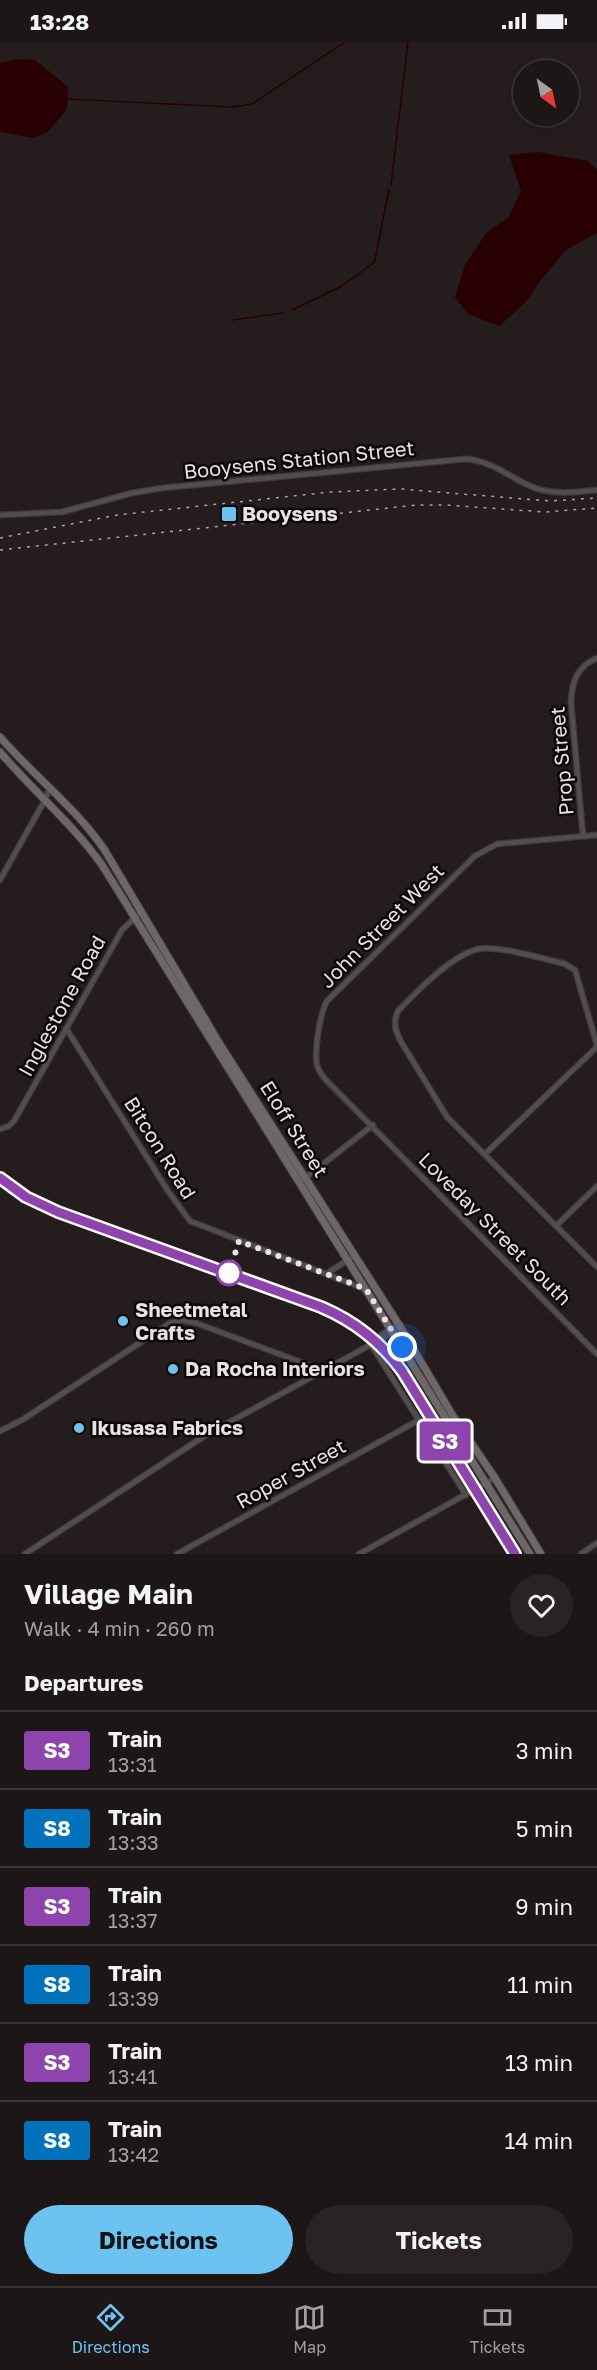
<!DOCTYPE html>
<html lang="en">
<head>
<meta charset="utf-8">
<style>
  body { margin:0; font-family:"Golos Text",sans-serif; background:#292323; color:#f1f3f6; height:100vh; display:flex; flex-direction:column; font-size:22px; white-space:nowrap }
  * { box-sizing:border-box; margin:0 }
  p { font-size:20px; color:#a09fa1 }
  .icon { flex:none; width:33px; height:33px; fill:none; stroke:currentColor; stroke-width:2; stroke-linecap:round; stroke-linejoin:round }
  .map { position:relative; height:1512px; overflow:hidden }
  .sheet { display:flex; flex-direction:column; background:#1c1616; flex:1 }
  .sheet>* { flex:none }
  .badge { padding:0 12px; border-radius:4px; font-size:21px; line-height:39px }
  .needle { width:39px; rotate:147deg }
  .tools { position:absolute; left:513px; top:18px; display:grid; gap:12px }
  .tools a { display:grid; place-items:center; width:66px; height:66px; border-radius:50%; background:#1c1616; box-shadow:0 3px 9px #0003,0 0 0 2px #3a3535; font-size:30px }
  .you { position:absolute; width:30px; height:30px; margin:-15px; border:4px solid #fff; border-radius:50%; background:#1a73e8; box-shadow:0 0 0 9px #1a73e833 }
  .map>.badge { position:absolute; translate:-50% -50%; box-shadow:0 0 0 3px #fff }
  h2 { padding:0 24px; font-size:22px; line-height:54px }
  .round { display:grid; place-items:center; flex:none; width:63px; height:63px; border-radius:32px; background:#292323 }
  .head { display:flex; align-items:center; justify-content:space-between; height:102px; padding:0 24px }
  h1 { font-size:28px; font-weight:700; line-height:45px }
  .action { display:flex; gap:12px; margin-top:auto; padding:12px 24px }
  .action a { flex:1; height:69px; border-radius:36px; background:#6cc3f2; color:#111; font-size:24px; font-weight:700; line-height:69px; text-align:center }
  .action a+a { background:#292323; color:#f1f3f6 }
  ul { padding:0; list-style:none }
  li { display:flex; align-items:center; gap:18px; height:78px; padding:0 24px; border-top:2px solid #3a3535 }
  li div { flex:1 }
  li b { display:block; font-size:22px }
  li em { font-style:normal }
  li .badge { min-width:66px; font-weight:700; text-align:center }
  .status { display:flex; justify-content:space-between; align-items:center; height:42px; padding:0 30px; background:#1c1616; direction:ltr }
  .status svg { height:16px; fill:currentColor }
  .menu { display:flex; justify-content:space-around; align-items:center; height:84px; border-top:2px solid #3a3535; background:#1c1616; font-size:16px; color:#a09fa1 }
  .menu a { display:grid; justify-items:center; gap:3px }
  .menu .active { color:#6cc3f2 }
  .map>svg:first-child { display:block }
  .water { fill:#280001 }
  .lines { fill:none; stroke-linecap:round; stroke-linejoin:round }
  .stream { stroke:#280001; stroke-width:1.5 }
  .street-casing { stroke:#403939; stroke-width:7 }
  .secondary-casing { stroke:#403939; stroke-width:9 }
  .street { stroke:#514e4d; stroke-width:4.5 }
  .secondary { stroke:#6d6767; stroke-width:7 }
  .rail { stroke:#a8a2a2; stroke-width:1.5; stroke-dasharray:3 6; stroke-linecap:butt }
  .line-casing { stroke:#fff; stroke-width:14 }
  .line { stroke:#8e44ad; stroke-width:9 }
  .walk { stroke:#e8e3e3; stroke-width:6; stroke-dasharray:0 10.8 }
  .poi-dot { fill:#6cc3f2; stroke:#0c0808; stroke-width:2 }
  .stop-dot { fill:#fff; stroke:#8e44ad; stroke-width:3 }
  .labels { text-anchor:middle; stroke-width:5; stroke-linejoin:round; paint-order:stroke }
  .street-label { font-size:20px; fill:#e8e3e3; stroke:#0c0808 }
  .poi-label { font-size:20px; font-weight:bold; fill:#e8e3e3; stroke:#0c0808; text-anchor:start }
</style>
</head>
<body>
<div class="status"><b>13:28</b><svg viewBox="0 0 49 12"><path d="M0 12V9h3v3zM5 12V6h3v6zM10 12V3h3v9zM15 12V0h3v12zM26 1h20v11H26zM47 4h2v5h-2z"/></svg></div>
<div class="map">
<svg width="597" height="1512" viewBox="0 0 597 1512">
  <rect width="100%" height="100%" fill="#251d1d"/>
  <g class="water">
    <polygon points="19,17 35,18 68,45 67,67 48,90 33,96 0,90 0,21"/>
    <polygon points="538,110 588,119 597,128 597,191 566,208 540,239 526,260 499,284 468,272 455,255 465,223 487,190 508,176 521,149 509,113"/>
  </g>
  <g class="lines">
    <g class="stream">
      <polyline points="67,57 232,65 252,62 345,0"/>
      <polyline points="391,143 408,0"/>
      <polyline points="292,268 342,244 372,222 375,218 389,147"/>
      <polyline points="232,278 284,271"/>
    </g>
    <defs>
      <g id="street">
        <path d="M0 473 62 470 132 451 162 446 465 417C492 418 511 437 535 446 555 453 577 450 597 448"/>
        <path d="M597 793 497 802 475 814 327 959C320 971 314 1009 317 1023 319 1030 323 1035 328 1040L597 1312"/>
        <path d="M583 794 571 660C572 639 577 625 597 616"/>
        <polyline points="0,838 45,758 49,747"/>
        <polyline points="66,986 168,1149 190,1179 365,1247"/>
        <path d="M597 1003 575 928 565 922C545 917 497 903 478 907 451 914 417 949 398 969 393 980 395 987 400 998L447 1075 597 1225"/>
        <polyline points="0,1087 9,1084 14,1079 122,888 142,869"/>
        <polyline points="485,1112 597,1005"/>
        <polyline points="304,1137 373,1083"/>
        <polyline points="556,1184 597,1144"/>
        <polyline points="326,1232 354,1214"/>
        <polyline points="372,1299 398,1282"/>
        <polyline points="370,1301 466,1453"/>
        <polyline points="0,1389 22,1378 170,1281 181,1278 196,1281 322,1328"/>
        <polyline points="25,1512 206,1393 401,1286"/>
        <polyline points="177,1512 419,1378"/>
        <polyline points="359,1512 495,1436"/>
        <polyline points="581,1512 597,1501"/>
      </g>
      <g id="secondary">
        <path d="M0 695C33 733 75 765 104 807L221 1004 401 1286 453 1374 495 1436 541 1512"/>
        <path d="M0 710C33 749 72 781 102 823L530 1512"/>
      </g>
    </defs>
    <use href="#street" class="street-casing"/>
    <use href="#secondary" class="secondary-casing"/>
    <use href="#street" class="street"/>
    <use href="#secondary" class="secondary"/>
    <g class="rail">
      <polyline points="0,496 117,473 330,450 400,447 550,459 597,456"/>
      <polyline points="0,508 416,463 446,463 545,470 597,466"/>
      <polyline points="0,1131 26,1151 60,1167 319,1260 345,1272 369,1287"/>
    </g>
  </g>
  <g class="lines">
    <defs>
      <path id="line" d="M0 1136 26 1155 58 1170 321 1265C354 1279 381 1300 402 1329L515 1512"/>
    </defs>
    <use href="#line" class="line-casing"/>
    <use href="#line" class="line"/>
    <polyline class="walk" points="229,1231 239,1199 366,1247 402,1305"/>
  </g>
  <g class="poi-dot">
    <rect x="221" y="464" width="16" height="16" rx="3"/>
    <circle cx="123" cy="1279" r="6"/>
    <circle cx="173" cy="1327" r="6"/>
    <circle cx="79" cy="1386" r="6"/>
  </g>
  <circle class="stop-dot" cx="229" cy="1231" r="12"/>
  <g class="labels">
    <g class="street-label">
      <text transform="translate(299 418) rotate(-6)" y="7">Booysens Station Street</text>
      <text transform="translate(562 719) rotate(-95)" y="7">Prop Street</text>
      <text transform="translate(382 884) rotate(-45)" y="7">John Street West</text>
      <text transform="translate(62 964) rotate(-61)" y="7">Inglestone Road</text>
      <text transform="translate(294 1087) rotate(58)" y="7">Eloff Street</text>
      <text transform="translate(160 1106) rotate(58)" y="7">Bitcon Road</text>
      <text transform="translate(495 1187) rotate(45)" y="7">Loveday Street South</text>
      <text transform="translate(291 1432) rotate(-29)" y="7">Roper Street</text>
    </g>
    <g class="poi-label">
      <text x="242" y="479">Booysens</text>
      <text x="135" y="1275">Sheetmetal<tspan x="135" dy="23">Crafts</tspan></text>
      <text x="185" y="1334">Da Rocha Interiors</text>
      <text x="91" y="1393">Ikusasa Fabrics</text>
    </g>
  </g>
</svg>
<div class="tools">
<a><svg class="needle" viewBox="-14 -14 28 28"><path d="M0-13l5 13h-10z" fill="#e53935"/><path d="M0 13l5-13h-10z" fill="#a09fa1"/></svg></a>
</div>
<div class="you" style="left:402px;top:1305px"></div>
<b class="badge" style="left:445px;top:1399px;background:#8e44ad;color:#fff">S3</b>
</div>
<section class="sheet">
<div class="head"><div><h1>Village Main</h1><p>Walk · 4 min · 260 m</p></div><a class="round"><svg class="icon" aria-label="heart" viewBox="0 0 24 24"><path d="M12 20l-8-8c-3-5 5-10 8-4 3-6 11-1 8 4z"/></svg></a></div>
<h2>Departures</h2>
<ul>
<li><span class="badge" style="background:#8e44ad;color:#fff">S3</span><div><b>Train</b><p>13:31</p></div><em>3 min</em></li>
<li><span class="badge" style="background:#0072bc;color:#fff">S8</span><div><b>Train</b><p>13:33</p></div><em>5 min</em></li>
<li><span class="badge" style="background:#8e44ad;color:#fff">S3</span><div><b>Train</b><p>13:37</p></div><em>9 min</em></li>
<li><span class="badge" style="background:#0072bc;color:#fff">S8</span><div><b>Train</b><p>13:39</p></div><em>11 min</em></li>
<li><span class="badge" style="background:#8e44ad;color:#fff">S3</span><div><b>Train</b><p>13:41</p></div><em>13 min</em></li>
<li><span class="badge" style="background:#0072bc;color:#fff">S8</span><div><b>Train</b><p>13:42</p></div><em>14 min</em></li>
</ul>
<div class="action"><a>Directions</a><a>Tickets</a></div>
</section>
<nav class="menu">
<a class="active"><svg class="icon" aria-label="directions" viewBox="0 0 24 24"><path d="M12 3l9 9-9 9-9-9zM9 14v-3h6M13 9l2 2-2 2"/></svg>Directions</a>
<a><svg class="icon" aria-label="map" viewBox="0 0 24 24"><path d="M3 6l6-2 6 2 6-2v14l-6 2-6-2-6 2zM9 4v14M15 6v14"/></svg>Map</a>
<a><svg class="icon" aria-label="tickets" viewBox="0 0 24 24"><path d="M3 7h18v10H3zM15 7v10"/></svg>Tickets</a>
</nav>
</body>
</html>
